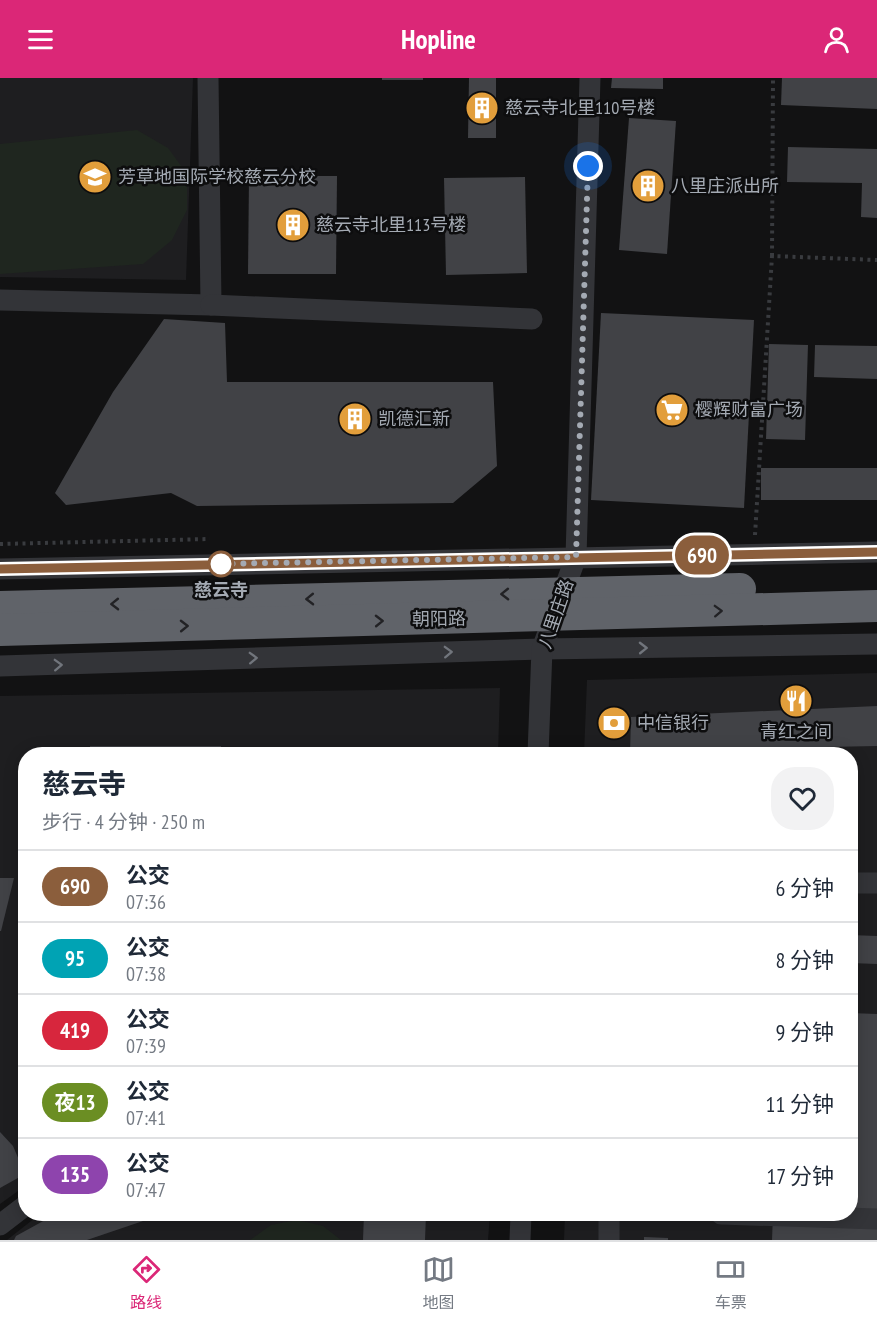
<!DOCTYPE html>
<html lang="zh">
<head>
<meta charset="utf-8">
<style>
  body { margin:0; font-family:"PT Sans Narrow","Noto Sans SC",sans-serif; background:#f2f2f3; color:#1f2937; height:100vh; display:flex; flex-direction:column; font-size:22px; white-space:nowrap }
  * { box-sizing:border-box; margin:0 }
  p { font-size:20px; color:#747a83 }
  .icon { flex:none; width:33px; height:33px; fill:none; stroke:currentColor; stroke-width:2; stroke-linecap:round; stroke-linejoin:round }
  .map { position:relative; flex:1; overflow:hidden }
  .side { position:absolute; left:18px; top:669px; width:840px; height:474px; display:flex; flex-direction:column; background:#fff; border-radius:24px; box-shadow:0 3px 15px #0003 }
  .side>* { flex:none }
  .badge { padding:0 12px; border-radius:20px; font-size:21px; line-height:39px }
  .you { position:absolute; width:30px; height:30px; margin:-15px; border:4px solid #fff; border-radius:50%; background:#1a73e8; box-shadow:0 0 0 9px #1a73e833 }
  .map>.badge { position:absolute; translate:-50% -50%; box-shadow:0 0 0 3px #fff }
  .round { display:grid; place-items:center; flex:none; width:63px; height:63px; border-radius:24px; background:#f2f2f3 }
  .overview { display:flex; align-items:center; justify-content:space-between; height:102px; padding:0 24px }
  h1 { font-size:28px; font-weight:700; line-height:45px }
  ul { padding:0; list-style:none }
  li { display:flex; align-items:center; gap:18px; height:72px; padding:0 24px; border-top:2px solid #e0e1e3 }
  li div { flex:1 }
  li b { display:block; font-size:22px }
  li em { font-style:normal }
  li .badge { min-width:66px; font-weight:700; text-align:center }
  header { display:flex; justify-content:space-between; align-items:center; height:78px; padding:0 24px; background:#db2777; color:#fff; font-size:27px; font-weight:700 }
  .menu { display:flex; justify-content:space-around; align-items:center; height:84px; border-top:2px solid #e0e1e3; background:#fff; font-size:16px; color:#747a83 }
  .menu a { display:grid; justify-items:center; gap:3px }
  .menu .active { color:#db2777 }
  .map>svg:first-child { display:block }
  .built { fill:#1e1e20 }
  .grass { fill:#1f261f }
  .building { fill:#414246 }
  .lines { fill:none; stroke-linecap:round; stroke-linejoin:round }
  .path { stroke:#393b3f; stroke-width:4; stroke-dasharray:3 4.5; stroke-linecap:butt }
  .minor { stroke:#333438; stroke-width:21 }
  .highway { stroke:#606369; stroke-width:32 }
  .oneway { stroke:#222225 }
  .oneway2 { stroke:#71757c }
  .line-casing { stroke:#fff; stroke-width:14 }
  .line { stroke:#8b5e3c; stroke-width:9 }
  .walk { stroke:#a4aab3; stroke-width:6; stroke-dasharray:0 10.8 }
  .stop-dot { fill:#fff; stroke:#8b5e3c; stroke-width:3 }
  .labels { text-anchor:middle; stroke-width:5; stroke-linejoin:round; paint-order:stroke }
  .poi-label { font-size:18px; fill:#a4aab3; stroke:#0d0d0e; text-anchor:start }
  .stop-label { font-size:18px; font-weight:bold; fill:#a4aab3; stroke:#0d0d0e }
  .street-label { font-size:18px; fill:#a4aab3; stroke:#0d0d0e }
</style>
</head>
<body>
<header><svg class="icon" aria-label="menu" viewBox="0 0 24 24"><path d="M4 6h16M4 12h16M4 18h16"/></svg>Hopline<svg class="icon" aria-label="person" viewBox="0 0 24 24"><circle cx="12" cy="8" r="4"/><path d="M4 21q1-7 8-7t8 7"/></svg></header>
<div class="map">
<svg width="877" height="1162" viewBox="0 0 877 1162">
  <rect width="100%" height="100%" fill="#121213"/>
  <g class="built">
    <polygon points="0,0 193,0 186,202 0,199"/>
    <polygon points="877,595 877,1162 564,1162 565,1136 850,1136 850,676 584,676 587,602"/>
    <polygon points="500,610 498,676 26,676 25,1108 0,1126 0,618"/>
    <polygon points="40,1136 490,1136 488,1162 7,1162"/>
  </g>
  <g class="grass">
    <polygon points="137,52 168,70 187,96 187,132 172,162 143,186 0,196 0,66"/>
    <polygon points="297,1142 323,1148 341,1162 250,1162 271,1147"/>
  </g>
  <g class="building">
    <rect x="382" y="0" width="41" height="2"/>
    <polygon points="469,0 496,0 496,60 468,60"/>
    <polygon points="612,0 663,0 663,11 611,10"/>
    <polygon points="782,0 877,0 877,31 781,27"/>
    <polygon points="629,40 676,43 667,176 619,172"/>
    <polygon points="788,69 877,71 877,140 861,139 862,105 787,104"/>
    <polygon points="249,98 337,98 336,196 248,196"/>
    <polygon points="525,99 527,195 446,197 444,100"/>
    <polygon points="601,235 754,242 744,430 591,422"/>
    <polygon points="164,241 225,245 227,304 493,304 497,388 453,425 197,428 171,415 66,427 55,415 113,314"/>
    <polygon points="769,266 808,267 805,362 766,361"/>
    <polygon points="815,267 877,268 877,301 814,299"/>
    <rect x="761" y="390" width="116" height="32"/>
    <polygon points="877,628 877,668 678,672 678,676 630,676 631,639"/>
    <rect x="90" y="668" width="131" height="8"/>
    <polygon points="227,669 370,675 370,676 227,676"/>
    <polygon points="0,800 14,800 1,853 0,853"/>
    <polygon points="850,857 877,858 877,886 850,885"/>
    <polygon points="850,935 877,936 877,1162 772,1162 773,1136 850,1136"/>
    <polygon points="0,1054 13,1068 25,1096 0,1110"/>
    <polygon points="56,1136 149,1136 143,1143 87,1162 14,1162 16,1158"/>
    <polygon points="364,1136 426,1136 425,1162 363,1162"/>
    <polygon points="644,1159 668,1160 668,1162 644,1162"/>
  </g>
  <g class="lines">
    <g class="path">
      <polyline points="772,178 773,0"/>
      <polyline points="755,457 772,178 877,182"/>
      <polyline points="0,466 210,461"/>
    </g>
    <g class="minor">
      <polyline points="0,222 211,227 208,0"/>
      <polyline points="211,227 532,241"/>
      <polyline points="0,491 877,474"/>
      <polyline points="0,588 542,571 877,566"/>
      <polyline points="538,676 542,571 576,479 590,0"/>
      <polyline points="850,805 877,805"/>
      <polyline points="721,1136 877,1141"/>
      <polyline points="0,1147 26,1127"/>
      <polyline points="520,1162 521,1136"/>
      <polyline points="609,1162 609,1136"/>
    </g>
    <g class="highway">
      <polyline points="0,529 740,511"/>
      <polyline points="0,552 877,528"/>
    </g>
  </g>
  <defs><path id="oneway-chevron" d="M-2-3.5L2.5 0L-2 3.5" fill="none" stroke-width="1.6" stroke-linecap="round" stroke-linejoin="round" transform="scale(1.5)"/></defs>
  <g class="oneway">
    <use href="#oneway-chevron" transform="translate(505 516) rotate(179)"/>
    <use href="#oneway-chevron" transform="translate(310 521) rotate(179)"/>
    <use href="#oneway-chevron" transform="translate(115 526) rotate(179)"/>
    <use href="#oneway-chevron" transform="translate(718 533) rotate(-2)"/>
    <use href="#oneway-chevron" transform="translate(379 543) rotate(-1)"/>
    <use href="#oneway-chevron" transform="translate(184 548) rotate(-1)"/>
  </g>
  <g class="oneway2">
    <use href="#oneway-chevron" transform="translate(643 570) rotate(-1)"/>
    <use href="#oneway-chevron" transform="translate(448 574) rotate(-2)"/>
    <use href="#oneway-chevron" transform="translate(253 580) rotate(-2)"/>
    <use href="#oneway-chevron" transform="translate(58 587) rotate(-2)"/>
  </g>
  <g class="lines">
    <defs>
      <polyline id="line" points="0,491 877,474"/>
    </defs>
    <use href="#line" class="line-casing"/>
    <use href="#line" class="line"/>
    <polyline class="walk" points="221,486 216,486 576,479 588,88"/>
  </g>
  <defs>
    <symbol id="building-disc" viewBox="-11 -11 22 22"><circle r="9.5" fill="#e29e3b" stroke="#0d0d0e"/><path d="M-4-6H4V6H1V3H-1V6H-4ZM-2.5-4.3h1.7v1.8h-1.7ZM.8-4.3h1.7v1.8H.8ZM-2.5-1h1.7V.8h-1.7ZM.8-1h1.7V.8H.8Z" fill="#fff"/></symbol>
    <symbol id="school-disc" viewBox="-11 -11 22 22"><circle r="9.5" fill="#e29e3b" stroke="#0d0d0e"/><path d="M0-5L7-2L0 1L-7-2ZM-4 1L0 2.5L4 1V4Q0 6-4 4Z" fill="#fff"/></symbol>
    <symbol id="supermarket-disc" viewBox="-11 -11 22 22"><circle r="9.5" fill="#e29e3b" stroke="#0d0d0e"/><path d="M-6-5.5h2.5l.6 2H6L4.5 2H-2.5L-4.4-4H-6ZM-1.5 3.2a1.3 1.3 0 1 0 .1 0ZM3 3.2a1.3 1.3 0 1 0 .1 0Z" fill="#fff"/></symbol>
    <symbol id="restaurant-disc" viewBox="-11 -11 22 22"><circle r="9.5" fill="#e29e3b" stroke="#0d0d0e"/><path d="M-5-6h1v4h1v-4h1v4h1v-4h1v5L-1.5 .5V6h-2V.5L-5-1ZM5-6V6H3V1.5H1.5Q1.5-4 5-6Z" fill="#fff"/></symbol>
    <symbol id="bank-disc" viewBox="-11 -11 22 22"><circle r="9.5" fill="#e29e3b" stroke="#0d0d0e"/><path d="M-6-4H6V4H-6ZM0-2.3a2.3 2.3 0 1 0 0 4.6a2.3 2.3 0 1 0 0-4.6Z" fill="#fff"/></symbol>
  </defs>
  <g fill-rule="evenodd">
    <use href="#building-disc" x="463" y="11" width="38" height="38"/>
    <use href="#school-disc" x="76" y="80" width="38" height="38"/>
    <use href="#building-disc" x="629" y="89" width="38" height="38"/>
    <use href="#building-disc" x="274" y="128" width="38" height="38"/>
    <use href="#supermarket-disc" x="653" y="313" width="38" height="38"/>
    <use href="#building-disc" x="336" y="322" width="38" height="38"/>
    <use href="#restaurant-disc" x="777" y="604" width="38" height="38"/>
    <use href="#bank-disc" x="595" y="626" width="38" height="38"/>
  </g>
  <circle class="stop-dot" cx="221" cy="486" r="12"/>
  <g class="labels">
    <g class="poi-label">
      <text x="505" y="36">慈云寺北里110号楼</text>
      <text x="118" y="105">芳草地国际学校慈云分校</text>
      <text x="671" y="114">八里庄派出所</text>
      <text x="316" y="153">慈云寺北里113号楼</text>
      <text x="695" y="338">樱辉财富广场</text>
      <text x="378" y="347">凯德汇新</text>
      <text x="637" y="651">中信银行</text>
      <text x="796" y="660" text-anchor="middle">青红之间</text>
    </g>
    <g class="stop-label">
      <text x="221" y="518">慈云寺</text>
    </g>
    <g class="street-label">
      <text transform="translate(556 536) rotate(-71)" y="6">八里庄路</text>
      <text transform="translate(439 541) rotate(-1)" y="6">朝阳路</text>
    </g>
  </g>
</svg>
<div class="you" style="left:588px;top:88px"></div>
<b class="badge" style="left:702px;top:477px;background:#8b5e3c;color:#fff">690</b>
<section class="side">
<div class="overview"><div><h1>慈云寺</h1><p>步行 · 4 分钟 · 250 m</p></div><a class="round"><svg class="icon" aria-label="heart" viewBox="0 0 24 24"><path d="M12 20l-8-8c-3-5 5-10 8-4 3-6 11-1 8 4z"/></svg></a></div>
<ul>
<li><span class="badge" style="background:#8b5e3c;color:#fff">690</span><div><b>公交</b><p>07:36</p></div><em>6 分钟</em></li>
<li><span class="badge" style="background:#00a3b4;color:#fff">95</span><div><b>公交</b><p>07:38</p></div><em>8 分钟</em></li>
<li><span class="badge" style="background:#d7263d;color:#fff">419</span><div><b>公交</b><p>07:39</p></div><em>9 分钟</em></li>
<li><span class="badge" style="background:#6b8e23;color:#fff">夜13</span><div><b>公交</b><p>07:41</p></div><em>11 分钟</em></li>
<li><span class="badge" style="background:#8e44ad;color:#fff">135</span><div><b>公交</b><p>07:47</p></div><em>17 分钟</em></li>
</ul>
</section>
</div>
<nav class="menu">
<a class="active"><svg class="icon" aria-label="directions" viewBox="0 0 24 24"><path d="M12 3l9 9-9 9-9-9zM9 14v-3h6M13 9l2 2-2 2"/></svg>路线</a>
<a><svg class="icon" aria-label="map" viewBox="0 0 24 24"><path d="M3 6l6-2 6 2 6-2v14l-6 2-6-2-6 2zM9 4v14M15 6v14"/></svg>地图</a>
<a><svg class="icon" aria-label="tickets" viewBox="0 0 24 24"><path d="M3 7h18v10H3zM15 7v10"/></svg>车票</a>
</nav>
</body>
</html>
